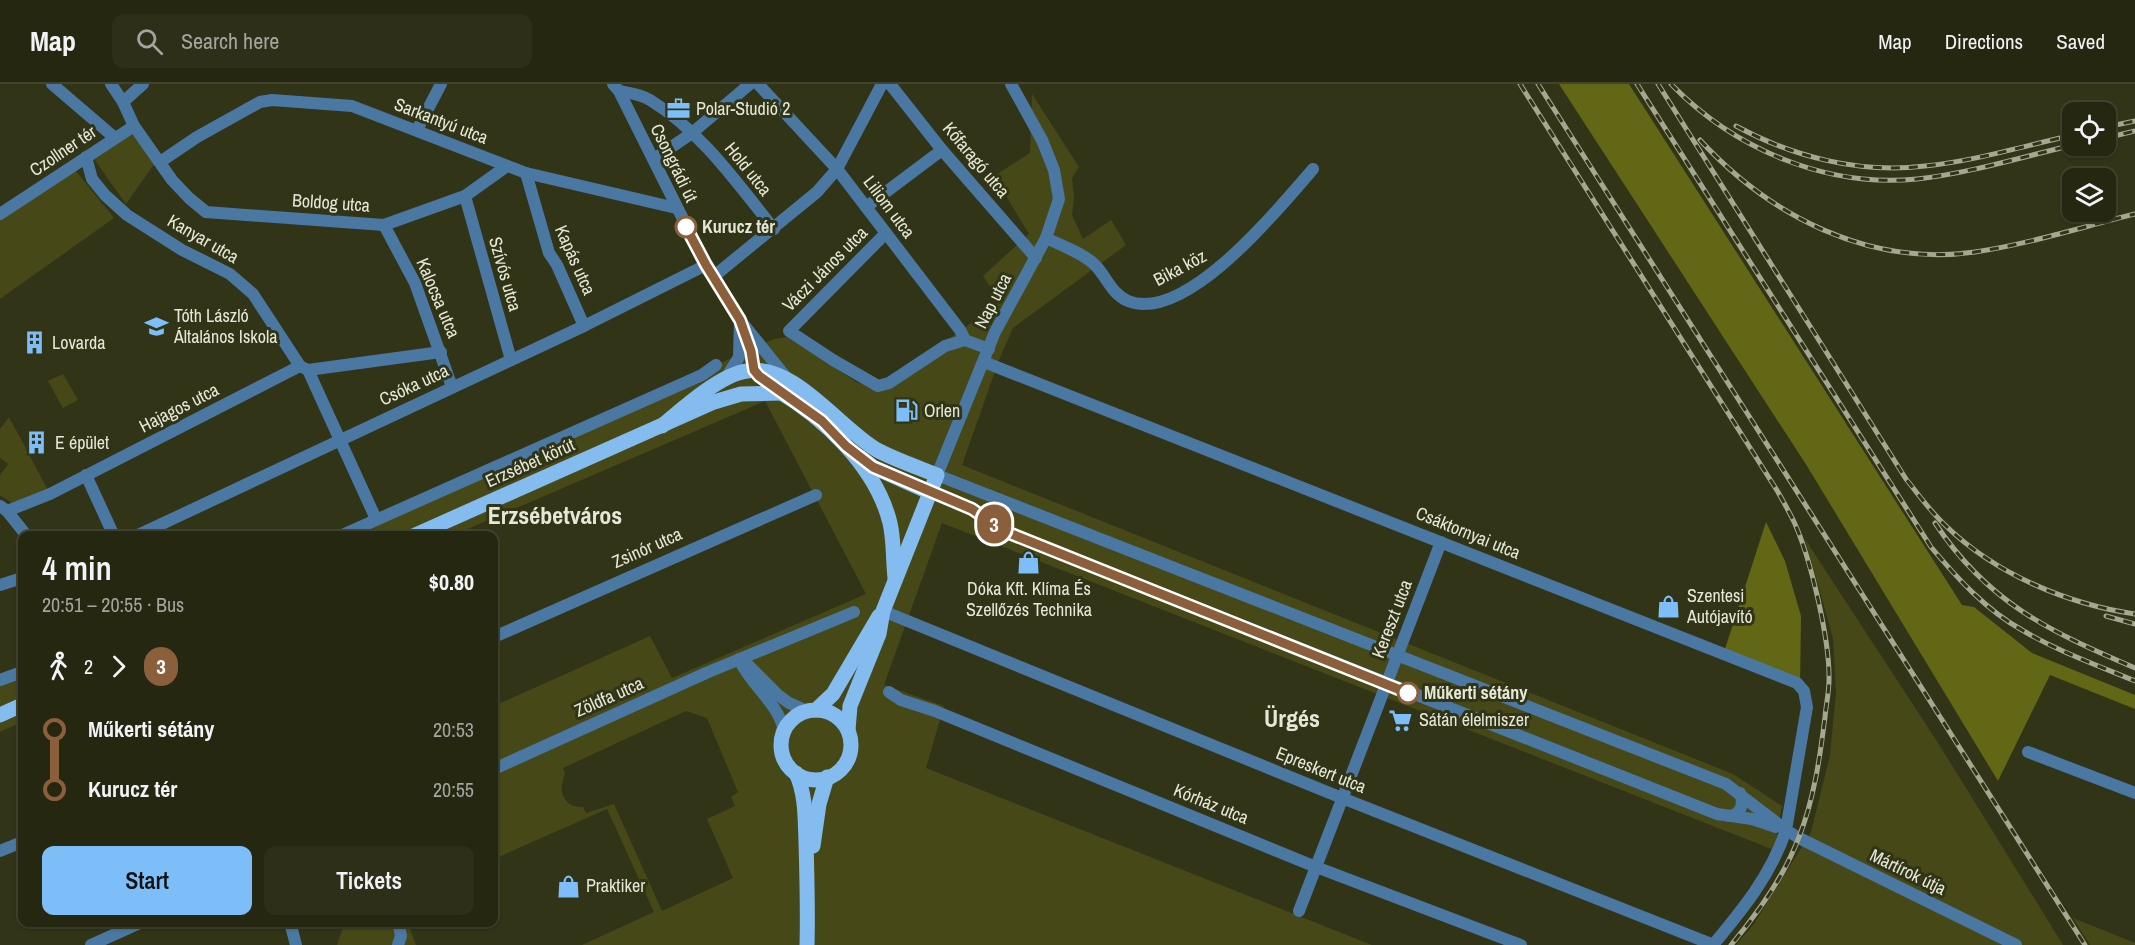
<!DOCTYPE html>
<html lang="en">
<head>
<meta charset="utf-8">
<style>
  body { margin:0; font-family:"Archivo Narrow",sans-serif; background:#2d2f19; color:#f1f3f6; height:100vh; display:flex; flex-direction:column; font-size:22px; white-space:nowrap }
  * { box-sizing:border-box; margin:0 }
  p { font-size:20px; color:#a3a59f }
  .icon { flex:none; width:33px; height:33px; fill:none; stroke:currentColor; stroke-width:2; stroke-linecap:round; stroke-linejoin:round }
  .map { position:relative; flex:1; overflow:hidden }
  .sheet { position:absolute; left:18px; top:447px; width:480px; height:396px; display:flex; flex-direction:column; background:#252710; border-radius:12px; box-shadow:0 2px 4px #0004,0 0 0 2px #424430 }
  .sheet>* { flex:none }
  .badge { padding:0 12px; border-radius:20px; font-size:21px; line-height:39px }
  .fabs { position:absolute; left:2062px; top:18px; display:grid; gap:12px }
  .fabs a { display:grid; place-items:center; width:54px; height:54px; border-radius:12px; background:#252710; box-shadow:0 2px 4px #0004,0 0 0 2px #424430; font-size:30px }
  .map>.badge { position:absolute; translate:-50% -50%; box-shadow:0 0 0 3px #fff }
  .legs { display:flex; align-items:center; gap:9px; height:66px; padding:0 24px; font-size:20px }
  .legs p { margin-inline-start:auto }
  .headline { display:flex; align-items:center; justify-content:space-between; height:102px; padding:0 24px }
  h1 { font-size:33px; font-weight:600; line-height:45px }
  .action { display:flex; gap:12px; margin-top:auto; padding:12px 24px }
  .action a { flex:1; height:69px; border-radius:12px; background:#7dbef9; color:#111; font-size:24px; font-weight:600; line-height:69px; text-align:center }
  .action a+a { background:#2d2f19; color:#f1f3f6 }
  ul { padding:0 24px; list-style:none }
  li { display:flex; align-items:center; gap:21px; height:60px; font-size:22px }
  li i { display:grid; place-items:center; width:9px; height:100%; margin:0 8px; background:currentColor }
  li i::after { content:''; width:15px; height:15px; margin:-8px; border:4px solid; border-radius:50%; background:#252710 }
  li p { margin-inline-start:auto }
  li:first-child i { background:linear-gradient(#0000 50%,currentColor 0) }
  li:last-child i { background:linear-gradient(currentColor 50%,#0000 0) }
  header { display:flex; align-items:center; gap:36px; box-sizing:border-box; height:84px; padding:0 30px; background:#252710; border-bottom:2px solid #424430 }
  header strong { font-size:28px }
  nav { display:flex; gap:33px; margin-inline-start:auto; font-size:21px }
  .search { width:420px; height:54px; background:#2d2f19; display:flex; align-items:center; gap:15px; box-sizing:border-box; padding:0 21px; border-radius:12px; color:#a3a59f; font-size:22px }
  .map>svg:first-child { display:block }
  .green { fill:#464917; fill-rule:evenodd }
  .forest { fill:#626715 }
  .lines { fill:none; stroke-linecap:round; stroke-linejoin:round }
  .minor { stroke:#4a78a3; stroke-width:12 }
  .tertiary { stroke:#4a78a3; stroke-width:12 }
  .primary { stroke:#84bcf0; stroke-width:15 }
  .rail-casing { stroke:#a5a891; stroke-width:5 }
  .rail { stroke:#313416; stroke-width:3; stroke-dasharray:9; stroke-linecap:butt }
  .line-1-casing { stroke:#fff; stroke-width:14 }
  .line-1 { stroke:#8b5e3c; stroke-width:9 }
  .stop-1-dot { fill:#fff; stroke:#8b5e3c; stroke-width:3 }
  .labels { text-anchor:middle; stroke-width:6; stroke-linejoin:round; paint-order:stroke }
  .poi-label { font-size:18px; fill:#e5e8d6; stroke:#313416; text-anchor:start }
  .street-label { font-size:18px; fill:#e5e8d6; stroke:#313416 }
  .stop-label { font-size:18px; font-weight:bold; fill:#e5e8d6; stroke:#313416; text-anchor:start }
  .district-label { font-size:24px; font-weight:bold; fill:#e5e8d6; stroke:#313416 }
</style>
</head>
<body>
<header>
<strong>Map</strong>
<div class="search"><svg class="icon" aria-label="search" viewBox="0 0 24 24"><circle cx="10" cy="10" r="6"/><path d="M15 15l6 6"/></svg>Search here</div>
<nav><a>Map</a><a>Directions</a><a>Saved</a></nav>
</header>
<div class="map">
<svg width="2135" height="861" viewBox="0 0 2135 861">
  <rect width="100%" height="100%" fill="#313416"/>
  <g class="green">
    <path d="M1032 10 1079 83 1072 94 1074 113 1072 131 1083 155 1111 136 1126 161 1013 244 999 276 962 381 1733 690 1782 722 1774 766 942 439 884 601 944 622 926 684 1372 861H582L654 828 607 725 494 775V622L650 552 672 594 866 510 765 317 454 451 333 452 774 255 787 253 858 299 880 301 966 243 999 216 983 192 1029 150 994 92 1030 69ZM686 627 707 634 738 708 731 713 735 722 707 735 733 794 662 827 614 720 586 729 583 723C562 724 558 706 565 690L563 684Z"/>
    <polygon points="132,50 155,79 126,120 94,75"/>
    <polygon points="75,86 114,134 0,215 0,135"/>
    <polygon points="63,290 78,316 63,324 48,297"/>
    <polygon points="9,333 48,406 12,419 0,411 0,391 8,380 0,374 0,345"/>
    <polygon points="1805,455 1940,662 2063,861 1736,861 1754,840 1811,748 1830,671 1836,609 1833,554"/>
    <polygon points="22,583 22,638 0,648 0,592"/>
    <polygon points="2073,834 2135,859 2135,861 2090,861"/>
    <polygon points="345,838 408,839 416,861 337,861"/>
  </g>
  <g class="forest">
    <polygon points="1559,0 1629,0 1962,521 1974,523 2032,569 2135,611 2135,625 2050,591 1998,697 1807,382"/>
    <polygon points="1766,438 1785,477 1801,532 1800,603 1724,568"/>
  </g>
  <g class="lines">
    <g class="minor">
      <polyline points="52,0 115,54"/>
      <polyline points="111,0 123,18 134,42 172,96 189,114 206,128 384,141 465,112 507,82"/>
      <polyline points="758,0 837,85 960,246 965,256 989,265"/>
      <polyline points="890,0 942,66 1036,174"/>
      <path d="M619 7C629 9 641 10 650 16 702 48 737 99 774 145"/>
      <polyline points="123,18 143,0"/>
      <polyline points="417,46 441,0"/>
      <polyline points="86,73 92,95 105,111 127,131 182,166 230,190 253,210 300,282 308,286 376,435"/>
      <polyline points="654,75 692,49 750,0"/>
      <polyline points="160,78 197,53 260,18 272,16 352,22 526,89 676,124"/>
      <polyline points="526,89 549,169 557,181 584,242"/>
      <polyline points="465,112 511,276"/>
      <polyline points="866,123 942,66"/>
      <polyline points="0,130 134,42"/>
      <polyline points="384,141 415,199 452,303"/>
      <polyline points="886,149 789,247 833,276 878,302 889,299 945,262 965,256"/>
      <path d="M1046 154C1062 162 1081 168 1094 180 1106 191 1111 210 1128 217 1186 240 1280 123 1313 85"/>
      <polyline points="713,193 817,108 837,85 882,0"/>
      <path d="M984 278 1797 599 1804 607 1807 623 1786 746C1771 791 1743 825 1713 861"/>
      <polyline points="308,286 441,268"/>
      <polyline points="86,391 114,452"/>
      <polyline points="0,422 7,427 27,452"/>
      <polyline points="7,427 50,410 300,282"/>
      <polyline points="136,452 584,242 706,181"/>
      <polyline points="340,452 702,291 716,281"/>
      <polyline points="0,501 22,494"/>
      <polyline points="883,527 1342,714 1714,861"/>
      <polyline points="494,553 816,411"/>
      <path d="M739 575C751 602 778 618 784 647"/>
      <polyline points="748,581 778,611 789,619 807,627"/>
      <polyline points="0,596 22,588"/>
      <polyline points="889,608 901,616 935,627 1316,783 1521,861"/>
      <polyline points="2028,668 2135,709"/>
      <polyline points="494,685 706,589 854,528"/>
      <path d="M1730 732C1742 729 1744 720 1740 709"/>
      <polyline points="0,767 22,758"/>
      <polyline points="1299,827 1441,458"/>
      <polyline points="290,838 296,861"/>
      <polyline points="91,861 142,838"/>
      <polyline points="398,861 401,852 398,838"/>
    </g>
    <g class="tertiary">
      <polyline points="613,0 619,7 706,181 740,236 789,297"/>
      <polyline points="1011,0 1042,56 1054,86 1059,115 1046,154 995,248 937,391 1726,700 1786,746 1799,754 2016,861"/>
      <polyline points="743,246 751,267 754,286"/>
      <polyline points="726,294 739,273 740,236"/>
      <polyline points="931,409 972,425 1004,447 1717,730 1752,735 1776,743"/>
    </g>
    <g class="primary">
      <path d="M775 305C823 333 876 382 890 439 894 456 893 476 895 494"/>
      <path d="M662 342C682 325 721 290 747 287 794 279 839 344 877 366 896 376 917 383 937 391L883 527 879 550 850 622 848 646"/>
      <polyline points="860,373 873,383 931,409"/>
      <polyline points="413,452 714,318 741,310 782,309"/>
      <polyline points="816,626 833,610 879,532"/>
      <circle cx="816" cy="661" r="35"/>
      <polyline points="0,631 22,621"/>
      <path d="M796 689C806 711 805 734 806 758 807 792 808 827 807 861"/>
      <polyline points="813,762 819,720 827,693"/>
    </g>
    <defs>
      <g id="rail">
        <path d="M1520 0 1778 408C1784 419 1790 429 1795 440 1811 476 1830 557 1829 596 1829 608 1826 621 1825 633 1820 673 1814 715 1799 753 1784 793 1758 829 1731 861"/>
        <polyline points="1538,0 2085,861"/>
        <path d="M1637 0 1931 463C1957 494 1986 526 2022 546 2057 567 2097 581 2135 597"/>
        <path d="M1658 0 1906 395C1919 411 1930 427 1945 441 1995 490 2067 520 2135 530"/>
        <path d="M1671 0C1734 65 1826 104 1917 95 1970 89 2022 73 2073 61"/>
        <path d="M1736 42C1793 73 1860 90 1925 82 1975 77 2024 62 2073 51"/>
        <polyline points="2106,43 2135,37"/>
        <polyline points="2106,54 2135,47"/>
        <path d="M1700 56C1770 132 1869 183 1975 168 2029 160 2082 143 2135 130"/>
        <path d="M1935 439C1988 519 2049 547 2135 584"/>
        <polyline points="2106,532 2135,540"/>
      </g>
    </defs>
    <use href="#rail" class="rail-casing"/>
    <use href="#rail" class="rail"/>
  </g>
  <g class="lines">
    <defs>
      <polyline id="line-1" points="686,143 706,181 740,236 751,267 754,286 759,292 822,337 846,362 873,383 972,425 1004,447 1408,609"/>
    </defs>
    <use href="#line-1" class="line-1-casing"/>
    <use href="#line-1" class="line-1"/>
  </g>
  <defs>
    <symbol id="office-bare" viewBox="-9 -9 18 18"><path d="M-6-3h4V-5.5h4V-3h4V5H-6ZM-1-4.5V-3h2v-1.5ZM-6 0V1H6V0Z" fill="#7dbef9" stroke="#313416" stroke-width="2.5" paint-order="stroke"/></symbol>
    <symbol id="school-bare" viewBox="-9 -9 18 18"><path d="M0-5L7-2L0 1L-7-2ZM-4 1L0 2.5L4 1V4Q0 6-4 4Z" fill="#7dbef9" stroke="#313416" stroke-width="2.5" paint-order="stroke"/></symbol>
    <symbol id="building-bare" viewBox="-9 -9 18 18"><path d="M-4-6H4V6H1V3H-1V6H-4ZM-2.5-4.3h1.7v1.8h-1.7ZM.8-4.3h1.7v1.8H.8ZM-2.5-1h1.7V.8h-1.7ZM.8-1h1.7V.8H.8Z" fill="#7dbef9" stroke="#313416" stroke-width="2.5" paint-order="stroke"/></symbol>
    <symbol id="fuel-bare" viewBox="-9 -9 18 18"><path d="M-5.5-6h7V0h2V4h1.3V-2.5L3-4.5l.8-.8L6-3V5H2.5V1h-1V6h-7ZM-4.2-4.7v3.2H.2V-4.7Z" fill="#7dbef9" stroke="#313416" stroke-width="2.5" paint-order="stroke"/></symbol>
    <symbol id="shop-bare" viewBox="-9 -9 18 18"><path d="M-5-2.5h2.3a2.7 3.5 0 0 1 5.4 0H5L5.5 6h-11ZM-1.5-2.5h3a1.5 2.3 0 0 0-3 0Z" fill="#7dbef9" stroke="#313416" stroke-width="2.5" paint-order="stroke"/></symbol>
    <symbol id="supermarket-bare" viewBox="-9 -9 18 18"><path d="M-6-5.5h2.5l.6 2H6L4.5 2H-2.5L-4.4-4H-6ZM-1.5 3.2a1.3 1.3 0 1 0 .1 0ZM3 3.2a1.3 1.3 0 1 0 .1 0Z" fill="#7dbef9" stroke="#313416" stroke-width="2.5" paint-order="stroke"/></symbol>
  </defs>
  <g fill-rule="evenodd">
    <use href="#office-bare" x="662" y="8" width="33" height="33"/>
    <use href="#school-bare" x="140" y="226" width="33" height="33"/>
    <use href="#building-bare" x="18" y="242" width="33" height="33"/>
    <use href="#fuel-bare" x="890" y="310" width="33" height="33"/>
    <use href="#building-bare" x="20" y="342" width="33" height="33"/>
    <use href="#shop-bare" x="1012" y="462" width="33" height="33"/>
    <use href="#shop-bare" x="1652" y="506" width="33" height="33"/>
    <use href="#supermarket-bare" x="1384" y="620" width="33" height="33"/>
    <use href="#shop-bare" x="552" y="786" width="33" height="33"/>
  </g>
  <g class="stop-1-dot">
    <circle cx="686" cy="143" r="10"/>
    <circle cx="1408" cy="609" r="10"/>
  </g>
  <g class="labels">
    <g class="poi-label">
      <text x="696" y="31">Polar-Studió 2</text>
      <text x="174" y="238">Tóth László<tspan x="174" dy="21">Általános Iskola</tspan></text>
      <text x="52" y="265">Lovarda</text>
      <text x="924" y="333">Orlen</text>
      <text x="55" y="365">E épület</text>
      <text x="1029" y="511" text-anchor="middle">Dóka Kft. Klíma És<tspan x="1029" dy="21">Szellőzés Technika</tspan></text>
      <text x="1687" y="518">Szentesi<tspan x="1687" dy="21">Autójavító</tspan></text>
      <text x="1419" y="642">Sátán élelmiszer</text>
      <text x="586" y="808">Praktiker</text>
    </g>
    <g class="street-label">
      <text transform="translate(441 37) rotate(21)" y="6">Sarkantyú utca</text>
      <text transform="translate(63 67) rotate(-34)" y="6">Czollner tér</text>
      <text transform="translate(976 76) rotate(50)" y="6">Kőfaragó utca</text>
      <text transform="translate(674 79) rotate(64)" y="6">Csongrádi út</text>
      <text transform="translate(748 85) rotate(51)" y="6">Hold utca</text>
      <text transform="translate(331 119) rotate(4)" y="6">Boldog utca</text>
      <text transform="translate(889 123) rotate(53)" y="6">Liliom utca</text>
      <text transform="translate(203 155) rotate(30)" y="6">Kanyar utca</text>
      <text transform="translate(575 176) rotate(66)" y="6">Kapás utca</text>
      <text transform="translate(1180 184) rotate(-28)" y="6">Bika köz</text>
      <text transform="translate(825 185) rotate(-45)" y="6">Váczi János utca</text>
      <text transform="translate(505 190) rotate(74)" y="6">Szívós utca</text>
      <text transform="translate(438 214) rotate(67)" y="6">Kalocsa utca</text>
      <text transform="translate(993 217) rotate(-63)" y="6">Nap utca</text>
      <text transform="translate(414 301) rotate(-25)" y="6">Csóka utca</text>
      <text transform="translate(179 324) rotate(-27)" y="6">Hajagos utca</text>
      <text transform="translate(530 379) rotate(-24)" y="6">Erzsébet körút</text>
      <text transform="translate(1468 449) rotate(22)" y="6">Csáktornyai utca</text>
      <text transform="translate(647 464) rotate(-24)" y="6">Zsinór utca</text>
      <text transform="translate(1392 535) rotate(-69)" y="6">Kereszt utca</text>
      <text transform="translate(609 613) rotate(-24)" y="6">Zöldfa utca</text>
      <text transform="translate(1321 686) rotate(22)" y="6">Epreskert utca</text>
      <text transform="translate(1211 720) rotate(22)" y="6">Kórház utca</text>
      <text transform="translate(1908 788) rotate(26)" y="6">Mártírok útja</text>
    </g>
    <g class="stop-label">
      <text x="702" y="149">Kurucz tér</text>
      <text x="1424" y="615">Műkerti sétány</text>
    </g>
    <g class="district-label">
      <text x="555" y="440">Erzsébetváros</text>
      <text x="1292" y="643">Ürgés</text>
    </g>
  </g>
</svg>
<div class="fabs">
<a><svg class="icon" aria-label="locate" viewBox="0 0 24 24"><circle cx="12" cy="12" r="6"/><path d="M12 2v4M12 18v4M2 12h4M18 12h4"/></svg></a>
<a><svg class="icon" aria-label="layers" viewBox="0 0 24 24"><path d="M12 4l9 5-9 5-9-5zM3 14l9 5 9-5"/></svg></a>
</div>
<b class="badge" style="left:994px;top:440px;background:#8b5e3c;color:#fff">3</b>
<section class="sheet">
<div class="headline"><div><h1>4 min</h1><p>20:51 – 20:55 · Bus</p></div><b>$0.80</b></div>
<div class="legs"><svg class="icon" aria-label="walk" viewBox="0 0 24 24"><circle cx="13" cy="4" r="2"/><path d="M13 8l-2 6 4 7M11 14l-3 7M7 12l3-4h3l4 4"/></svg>2<svg class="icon" aria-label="forward" viewBox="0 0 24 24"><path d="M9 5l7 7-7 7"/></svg><b class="badge" style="background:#8b5e3c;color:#fff">3</b></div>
<ul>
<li><i style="color:#8b5e3c"></i><b>Műkerti sétány</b><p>20:53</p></li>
<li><i style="color:#8b5e3c"></i><b>Kurucz tér</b><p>20:55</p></li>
</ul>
<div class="action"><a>Start</a><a>Tickets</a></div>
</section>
</div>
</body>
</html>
